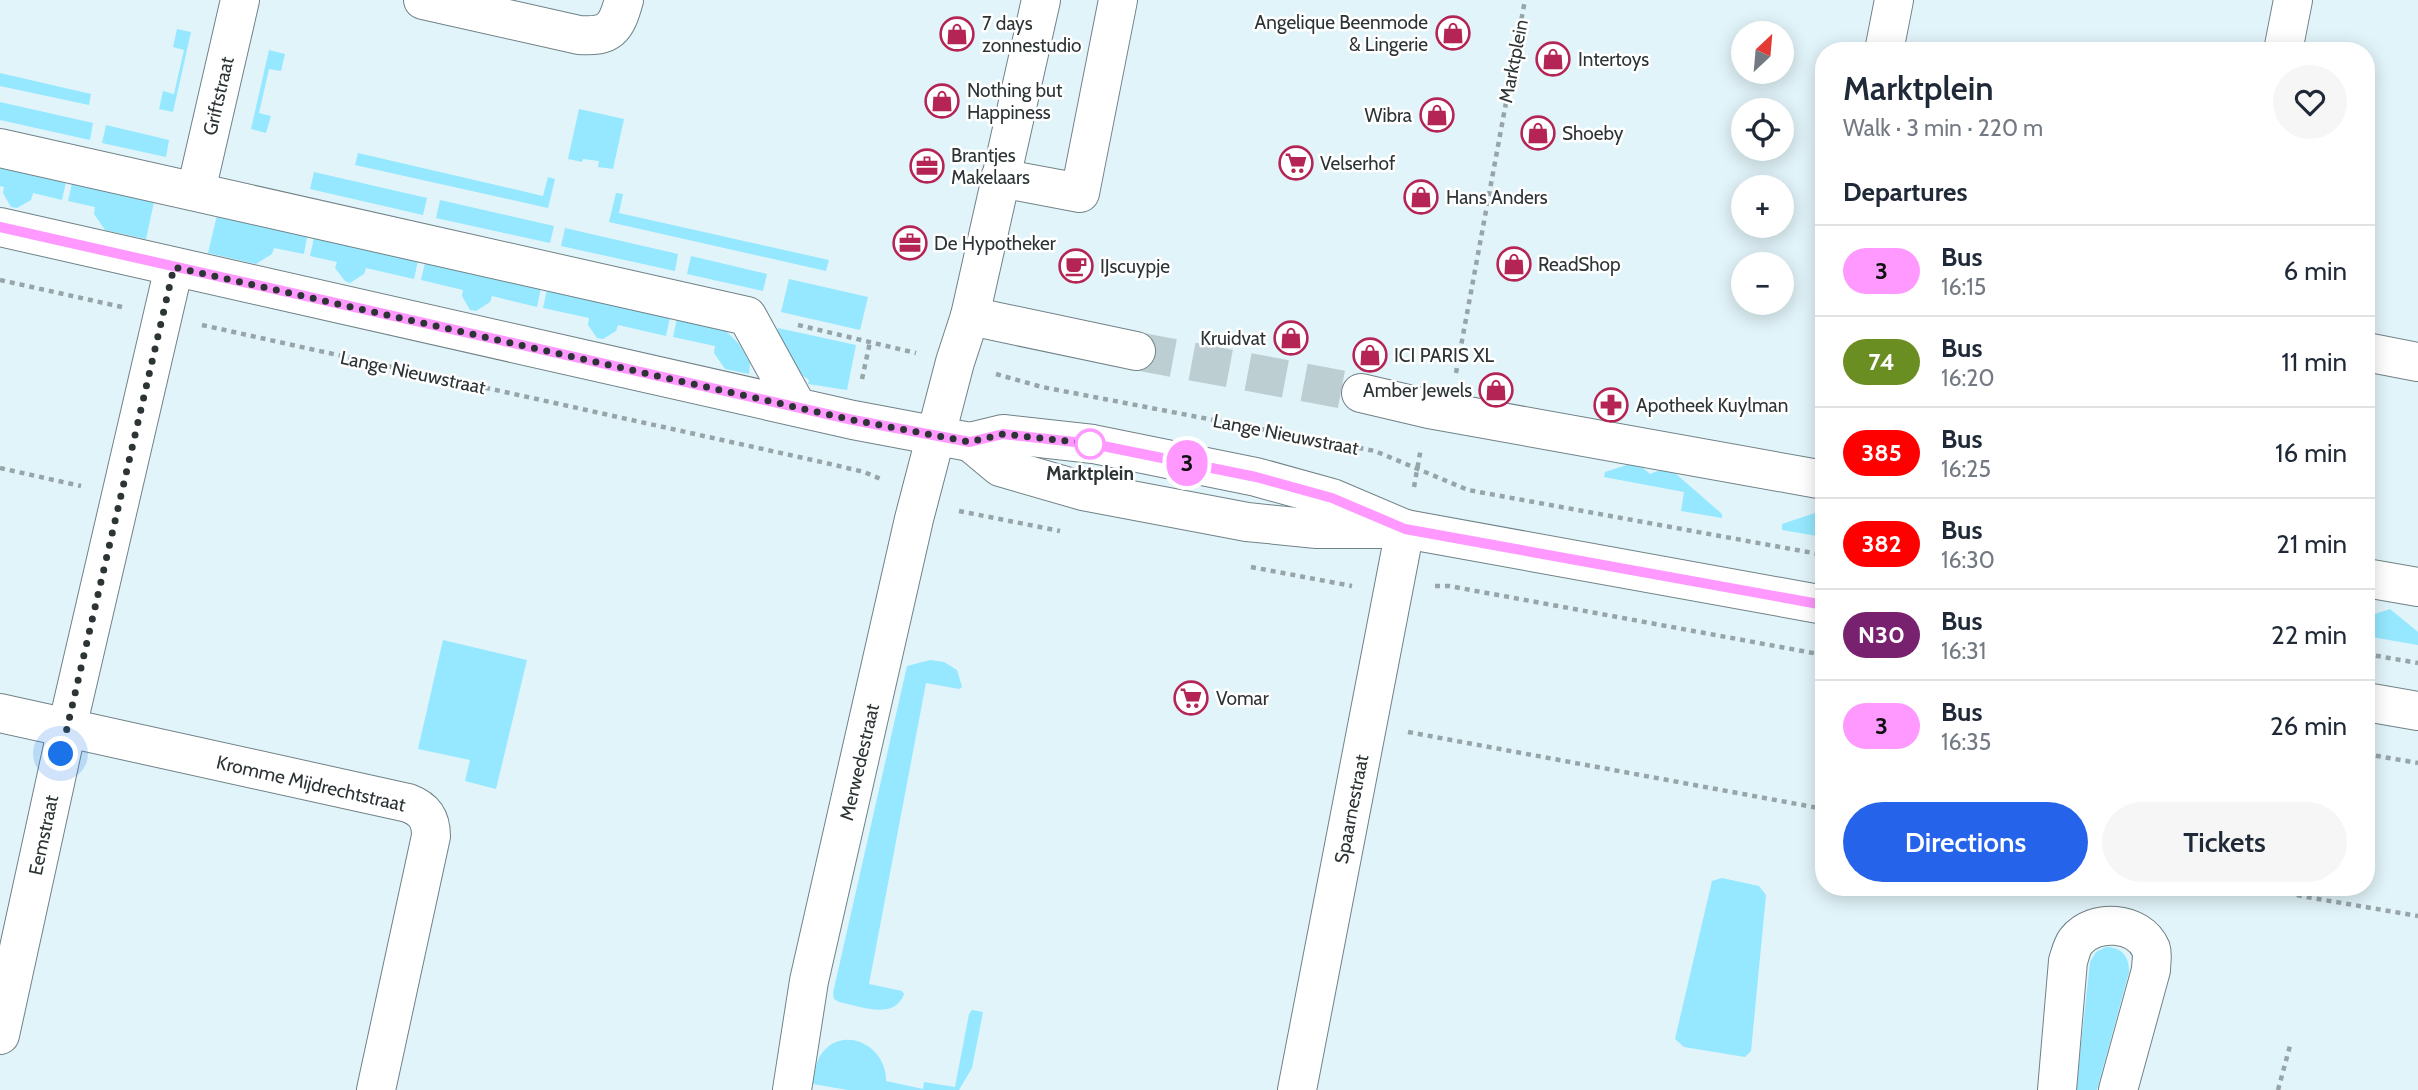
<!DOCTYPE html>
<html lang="en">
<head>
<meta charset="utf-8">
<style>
  body { margin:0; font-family:Cabin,sans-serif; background:#f6f6f7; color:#1f2937; height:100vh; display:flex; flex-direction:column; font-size:26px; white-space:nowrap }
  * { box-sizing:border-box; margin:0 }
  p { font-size:23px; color:#747a83 }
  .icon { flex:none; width:38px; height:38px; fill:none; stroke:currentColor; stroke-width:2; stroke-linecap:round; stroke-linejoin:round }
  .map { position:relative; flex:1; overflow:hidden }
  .panel { position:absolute; left:1815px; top:42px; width:560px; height:854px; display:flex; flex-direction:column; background:#fff; border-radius:28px; box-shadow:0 4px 18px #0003 }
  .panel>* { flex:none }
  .badge { padding:0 14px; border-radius:23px; font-size:24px; line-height:46px }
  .needle { width:46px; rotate:26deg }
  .buttons { position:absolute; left:1731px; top:21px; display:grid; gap:14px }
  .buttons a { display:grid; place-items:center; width:63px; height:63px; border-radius:50%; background:#fff; box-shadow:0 4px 18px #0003; font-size:35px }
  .you { position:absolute; width:35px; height:35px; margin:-18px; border:5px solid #fff; border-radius:50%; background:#1a73e8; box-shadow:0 0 0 10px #1a73e833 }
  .map>.badge { position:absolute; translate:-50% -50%; box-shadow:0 0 0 4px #fff }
  h2 { padding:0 28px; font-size:26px; line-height:63px }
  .round { display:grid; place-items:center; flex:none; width:74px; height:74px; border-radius:37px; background:#f6f6f7 }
  .overview { display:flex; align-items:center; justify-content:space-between; height:119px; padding:0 28px }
  h1 { font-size:33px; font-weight:600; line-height:52px }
  .cta { display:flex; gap:14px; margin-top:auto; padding:14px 28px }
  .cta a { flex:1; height:80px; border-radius:42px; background:#2563eb; color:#fff; font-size:28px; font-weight:600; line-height:80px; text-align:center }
  .cta a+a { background:#f6f6f7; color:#1f2937 }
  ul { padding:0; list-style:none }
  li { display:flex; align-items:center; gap:21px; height:91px; padding:0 28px; border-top:2px solid #e0e1e3 }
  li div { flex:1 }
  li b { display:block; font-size:26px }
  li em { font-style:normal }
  li .badge { min-width:77px; font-weight:700; text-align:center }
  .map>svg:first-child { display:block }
  .green { fill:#95e8ff }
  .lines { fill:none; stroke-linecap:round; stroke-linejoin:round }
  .minor-tunnel { stroke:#bdced2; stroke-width:38; stroke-dasharray:38 19; stroke-linecap:butt }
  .minor-casing { stroke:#708287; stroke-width:40 }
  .path { stroke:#97a5a9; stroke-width:4.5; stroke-dasharray:5 5; stroke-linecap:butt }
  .minor { stroke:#fff; stroke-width:38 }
  .line-casing { stroke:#fff; stroke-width:16 }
  .line { stroke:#f9f; stroke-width:10 }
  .walk { stroke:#2d3436; stroke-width:7; stroke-dasharray:0 12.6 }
  .stop-dot { fill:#fff; stroke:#f9f; stroke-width:3.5 }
  .labels { text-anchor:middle; stroke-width:5; stroke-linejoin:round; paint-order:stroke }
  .poi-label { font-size:19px; fill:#2d3436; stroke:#fff; text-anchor:start }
  .street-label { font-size:19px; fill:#2d3436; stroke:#fff }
  .stop-label { font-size:19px; font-weight:bold; fill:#2d3436; stroke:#fff }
</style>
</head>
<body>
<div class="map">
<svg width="2418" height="1090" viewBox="0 0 2418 1090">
  <rect width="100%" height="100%" fill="#e1f4f9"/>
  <g class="green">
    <polygon points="177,29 191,32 173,112 159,109 163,91 174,94 184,50 173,47"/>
    <polygon points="269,50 285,54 281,71 269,69 259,113 271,116 266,133 251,129"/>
    <polygon points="0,73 91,94 89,105 0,86"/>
    <polygon points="0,102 93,123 90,140 0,120"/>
    <polygon points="579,109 624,119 613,169 598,167 599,161 583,159 582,162 568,159"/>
    <polygon points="106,125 169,140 166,157 102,143"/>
    <polygon points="358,153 543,196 548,177 555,179 548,208 355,165"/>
    <polygon points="0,162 67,177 62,200 33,193 31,200 17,208 11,207 3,193 4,187 0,186"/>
    <polygon points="314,172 427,198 423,215 310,189"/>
    <polygon points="73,179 155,197 146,239 105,230 94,214 95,207 68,201"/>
    <polygon points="616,193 623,194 619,213 829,260 826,271 609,222"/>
    <polygon points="440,200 554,226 550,243 436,218"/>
    <polygon points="218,211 308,231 304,254 274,248 272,254 256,264 208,253"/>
    <polygon points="565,228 678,254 675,271 561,246"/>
    <polygon points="315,233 419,256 414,279 366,268 364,274 350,283 345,281 335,268 337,262 310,256"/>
    <polygon points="691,256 767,274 763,291 687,274"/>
    <polygon points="426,258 542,283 537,307 492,296 490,302 476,311 470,310 462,296 463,290 421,280"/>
    <polygon points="789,279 868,297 860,330 781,312"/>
    <polygon points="548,285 671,313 666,336 618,325 616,331 603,339 597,338 588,325 589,318 543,308"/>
    <polygon points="678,314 725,330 739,344 750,363 749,374 725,369 714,353 715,346 673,337"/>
    <polygon points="778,328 856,345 847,390 808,384 809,380 799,373 776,339"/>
    <polygon points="1636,462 1650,474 1668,467 1722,514 1722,518 1681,511 1684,492 1604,477 1605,472"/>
    <polygon points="1815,513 1823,520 1823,537 1782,530 1782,524"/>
    <polygon points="2390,609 2418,632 2418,645 2366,636 2366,617"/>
    <polygon points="443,640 527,660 496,789 465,781 470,760 418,749"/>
    <path d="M930 660 944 662 957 670 962 687 959 689 926 683 869 984 902 991 904 994C894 1021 861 1006 839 1002L834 999 833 993 907 666Z"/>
    <polygon points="1722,878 1759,886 1766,895 1751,1051 1745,1057 1684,1047 1675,1039 1712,881"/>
    <path d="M2106 947C2122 947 2129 957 2129 972L2097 1090H2076L2090 962 2096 952Z"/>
    <path d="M972 1010 983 1012 972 1068 959 1090H848L813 1084C815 1075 815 1064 820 1056 841 1023 887 1045 886 1081L923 1089 924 1082 955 1087 969 1014Z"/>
  </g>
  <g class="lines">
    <polyline class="minor-tunnel" points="1136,351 1361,393"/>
    <defs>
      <g id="minor">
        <path d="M423 0 579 35C610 37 616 29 624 0"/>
        <polyline points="1884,51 1894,0"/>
        <polyline points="2283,51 2293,0"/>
        <polyline points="0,148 747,316 797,407"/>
        <polyline points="1000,178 1080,193 1118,0"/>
        <polyline points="196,191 240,0"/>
        <polyline points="0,227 853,420 970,442 1003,434 1093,444 1256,477 1332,498 1405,529"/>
        <polyline points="970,316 1136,351"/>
        <polyline points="2366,352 2418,362"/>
        <polyline points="1361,393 1429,409 1824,480"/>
        <polyline points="970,442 1000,467 1083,491 1247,522 1317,529 1405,529 1824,605"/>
        <polyline points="2366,578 2418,587"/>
        <polyline points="2366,702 2418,711"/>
        <path d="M0 713 408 803C424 809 431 818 431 836L376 1090"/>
        <polyline points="0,1035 67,728 174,267"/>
        <polyline points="792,1090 809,981 914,519 955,362 970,316 1041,0"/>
        <polyline points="1297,1090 1405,529"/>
        <path d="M2057 1090 2068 961C2070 955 2072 946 2076 941 2094 918 2139 921 2151 949 2153 955 2151 963 2151 970L2118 1090"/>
      </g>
    </defs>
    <use href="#minor" class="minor-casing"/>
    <g class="path">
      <polyline points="0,280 122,307"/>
      <polyline points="202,325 826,463 864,472 883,480"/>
      <polyline points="798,325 916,353"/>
      <polyline points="1456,373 1525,0"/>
      <polyline points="996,374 1042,387 1375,451 1468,490 1824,555"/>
      <polyline points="862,379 870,342"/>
      <polyline points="0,468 81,486"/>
      <polyline points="1414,487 1421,448"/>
      <polyline points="959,511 1060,531"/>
      <polyline points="1251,567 1352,586"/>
      <polyline points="1435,586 1449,586 1824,655"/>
      <polyline points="2366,654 2418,663"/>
      <polyline points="1408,732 1824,809"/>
      <polyline points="2366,754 2418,763"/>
      <polyline points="2268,887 2301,896 2418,916"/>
      <polyline points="2278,1090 2291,1042"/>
    </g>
    <use href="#minor" class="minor"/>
  </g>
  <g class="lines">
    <defs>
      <polyline id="line" points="0,227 853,420 970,442 1003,434 1093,444 1256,477 1332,498 1405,529 1824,605"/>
    </defs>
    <use href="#line" class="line-casing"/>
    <use href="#line" class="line"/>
    <polyline class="walk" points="61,754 174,267 853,420 970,442 1003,434 1093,444 1090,444"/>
  </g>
  <defs>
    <symbol id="shop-ring" viewBox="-11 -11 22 22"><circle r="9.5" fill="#fff" stroke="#b42455" stroke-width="1.5"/><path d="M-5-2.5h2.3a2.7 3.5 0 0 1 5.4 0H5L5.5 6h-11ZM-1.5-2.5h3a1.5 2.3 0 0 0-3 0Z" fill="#b42455"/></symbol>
    <symbol id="supermarket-ring" viewBox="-11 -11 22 22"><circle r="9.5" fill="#fff" stroke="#b42455" stroke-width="1.5"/><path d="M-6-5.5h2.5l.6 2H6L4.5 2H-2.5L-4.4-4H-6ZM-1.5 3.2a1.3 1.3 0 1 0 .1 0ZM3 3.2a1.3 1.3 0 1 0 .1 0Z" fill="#b42455"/></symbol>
    <symbol id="office-ring" viewBox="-11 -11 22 22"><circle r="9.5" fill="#fff" stroke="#b42455" stroke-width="1.5"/><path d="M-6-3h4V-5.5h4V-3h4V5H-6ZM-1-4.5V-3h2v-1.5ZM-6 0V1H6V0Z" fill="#b42455"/></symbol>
    <symbol id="cafe-ring" viewBox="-11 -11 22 22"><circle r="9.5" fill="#fff" stroke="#b42455" stroke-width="1.5"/><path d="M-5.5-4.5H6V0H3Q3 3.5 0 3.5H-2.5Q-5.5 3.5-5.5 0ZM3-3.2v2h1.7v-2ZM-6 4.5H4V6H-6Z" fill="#b42455"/></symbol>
    <symbol id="pharmacy-ring" viewBox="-11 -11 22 22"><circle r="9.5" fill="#fff" stroke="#b42455" stroke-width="1.5"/><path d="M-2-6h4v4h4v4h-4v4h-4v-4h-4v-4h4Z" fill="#b42455"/></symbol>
  </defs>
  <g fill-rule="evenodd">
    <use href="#shop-ring" x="1434" y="14" width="38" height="38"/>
    <use href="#shop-ring" x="938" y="15" width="38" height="38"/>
    <use href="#shop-ring" x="1534" y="40" width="38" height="38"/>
    <use href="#shop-ring" x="923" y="82" width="38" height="38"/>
    <use href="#shop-ring" x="1418" y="96" width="38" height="38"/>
    <use href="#shop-ring" x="1519" y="114" width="38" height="38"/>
    <use href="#supermarket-ring" x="1277" y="144" width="38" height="38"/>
    <use href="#office-ring" x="908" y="147" width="38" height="38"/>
    <use href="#shop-ring" x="1402" y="178" width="38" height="38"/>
    <use href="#office-ring" x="891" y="224" width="38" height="38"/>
    <use href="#shop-ring" x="1495" y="245" width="38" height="38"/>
    <use href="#cafe-ring" x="1057" y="247" width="38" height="38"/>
    <use href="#shop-ring" x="1272" y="319" width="38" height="38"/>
    <use href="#shop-ring" x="1351" y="336" width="38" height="38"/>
    <use href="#shop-ring" x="1477" y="371" width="38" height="38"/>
    <use href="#pharmacy-ring" x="1592" y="386" width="38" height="38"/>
    <use href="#supermarket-ring" x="1172" y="679" width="38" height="38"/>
  </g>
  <circle class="stop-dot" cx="1090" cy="444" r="14"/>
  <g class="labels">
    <g class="poi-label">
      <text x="1428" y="29" text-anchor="end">Angelique Beenmode<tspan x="1428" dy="22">&amp; Lingerie</tspan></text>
      <text x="982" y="30">7 days<tspan x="982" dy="22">zonnestudio</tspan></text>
      <text x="1578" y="66">Intertoys</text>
      <text x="967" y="97">Nothing but<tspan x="967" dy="22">Happiness</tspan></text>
      <text x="1412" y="122" text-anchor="end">Wibra</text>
      <text x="1562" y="140">Shoeby</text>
      <text x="951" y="162">Brantjes<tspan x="951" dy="22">Makelaars</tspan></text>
      <text x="1320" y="170">Velserhof</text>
      <text x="1446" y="204">Hans Anders</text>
      <text x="934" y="250">De Hypotheker</text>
      <text x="1538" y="271">ReadShop</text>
      <text x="1100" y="273">IJscuypje</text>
      <text x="1266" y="345" text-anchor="end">Kruidvat</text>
      <text x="1394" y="362">ICI PARIS XL</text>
      <text x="1472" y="397" text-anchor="end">Amber Jewels</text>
      <text x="1636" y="412">Apotheek Kuylman</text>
      <text x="1216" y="705">Vomar</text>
    </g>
    <g class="street-label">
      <text transform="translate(1513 61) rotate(-79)" y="7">Marktplein</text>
      <text transform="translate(218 96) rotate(-77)" y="7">Griftstraat</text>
      <text transform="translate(413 372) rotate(12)" y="7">Lange Nieuwstraat</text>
      <text transform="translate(1286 434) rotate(11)" y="7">Lange Nieuwstraat</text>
      <text transform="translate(859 762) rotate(-77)" y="7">Merwedestraat</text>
      <text transform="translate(311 783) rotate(13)" y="7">Kromme Mijdrechtstraat</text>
      <text transform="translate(1351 809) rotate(-79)" y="7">Spaarnestraat</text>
      <text transform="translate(43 835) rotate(-78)" y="7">Eemstraat</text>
    </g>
    <g class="stop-label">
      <text x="1090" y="480">Marktplein</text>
    </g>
  </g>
</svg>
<div class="buttons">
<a><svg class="needle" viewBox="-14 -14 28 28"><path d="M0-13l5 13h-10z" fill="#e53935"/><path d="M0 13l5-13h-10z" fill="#747a83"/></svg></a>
<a><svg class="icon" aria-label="locate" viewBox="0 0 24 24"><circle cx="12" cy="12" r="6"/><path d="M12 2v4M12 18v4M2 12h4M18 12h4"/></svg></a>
<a>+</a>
<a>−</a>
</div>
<div class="you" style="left:61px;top:754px"></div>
<b class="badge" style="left:1187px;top:463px;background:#f9f;color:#111">3</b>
<section class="panel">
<div class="overview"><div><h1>Marktplein</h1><p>Walk · 3 min · 220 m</p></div><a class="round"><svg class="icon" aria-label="heart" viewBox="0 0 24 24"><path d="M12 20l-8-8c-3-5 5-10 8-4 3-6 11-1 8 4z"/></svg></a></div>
<h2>Departures</h2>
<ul>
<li><span class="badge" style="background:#f9f;color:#111">3</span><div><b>Bus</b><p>16:15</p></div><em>6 min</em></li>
<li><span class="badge" style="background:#6b8e23;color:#fff">74</span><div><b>Bus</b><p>16:20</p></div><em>11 min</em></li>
<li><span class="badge" style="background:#f00;color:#fff">385</span><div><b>Bus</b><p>16:25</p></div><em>16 min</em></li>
<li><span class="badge" style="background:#f00;color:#fff">382</span><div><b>Bus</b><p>16:30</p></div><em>21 min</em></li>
<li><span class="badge" style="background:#77216f;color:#fff">N30</span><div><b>Bus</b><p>16:31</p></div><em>22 min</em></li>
<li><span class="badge" style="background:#f9f;color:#111">3</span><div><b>Bus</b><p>16:35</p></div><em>26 min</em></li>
</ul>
<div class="cta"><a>Directions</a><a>Tickets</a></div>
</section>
</div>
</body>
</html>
